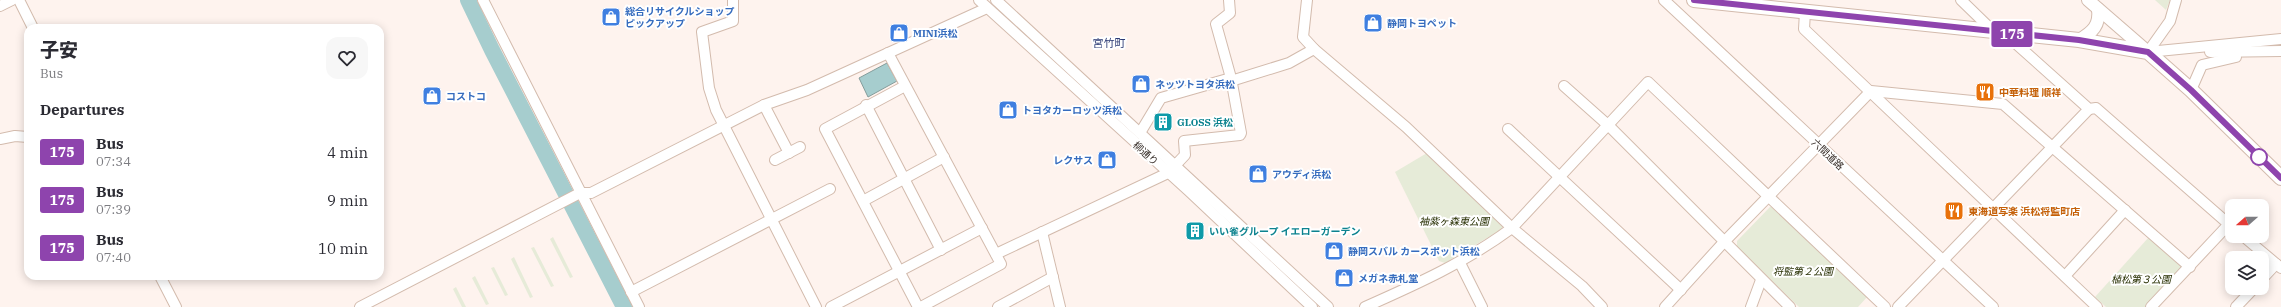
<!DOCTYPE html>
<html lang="en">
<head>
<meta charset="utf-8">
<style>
  body { margin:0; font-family:"IBM Plex Serif","Noto Sans JP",serif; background:#f7f7f7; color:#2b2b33; height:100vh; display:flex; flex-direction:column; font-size:15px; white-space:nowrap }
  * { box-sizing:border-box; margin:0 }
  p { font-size:13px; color:#7c7c81 }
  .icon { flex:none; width:22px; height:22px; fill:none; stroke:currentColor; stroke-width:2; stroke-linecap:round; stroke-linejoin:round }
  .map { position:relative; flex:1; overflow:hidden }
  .panel { position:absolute; left:24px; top:24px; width:360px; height:256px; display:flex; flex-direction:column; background:#fff; border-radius:12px; box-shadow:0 2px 10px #0003 }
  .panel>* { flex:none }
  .badge { padding:0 8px; border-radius:3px; font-size:14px; line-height:26px }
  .needle { width:26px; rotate:249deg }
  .buttons { position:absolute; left:2225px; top:199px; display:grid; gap:8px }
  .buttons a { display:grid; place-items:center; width:44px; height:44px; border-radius:8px; background:#fff; box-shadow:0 2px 10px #0003; font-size:20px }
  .map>.badge { position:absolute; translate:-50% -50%; box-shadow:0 0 0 2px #fff }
  h2 { padding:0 16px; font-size:15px; line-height:36px }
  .round { display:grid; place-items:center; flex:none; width:42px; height:42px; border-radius:12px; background:#f7f7f7 }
  .summary { display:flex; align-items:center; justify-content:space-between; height:68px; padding:0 16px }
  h1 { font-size:19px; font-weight:800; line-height:30px }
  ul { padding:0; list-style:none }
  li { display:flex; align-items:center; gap:12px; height:48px; padding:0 16px }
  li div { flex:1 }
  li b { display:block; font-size:15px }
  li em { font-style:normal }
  li .badge { min-width:44px; font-weight:700; text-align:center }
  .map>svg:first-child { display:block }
  .green { fill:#e6ebd8 }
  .water { fill:#a6cdce; stroke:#849d9c }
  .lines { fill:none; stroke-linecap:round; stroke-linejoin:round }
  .river { stroke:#a6cdce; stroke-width:16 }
  .minor-casing { stroke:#d3bbad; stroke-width:12 }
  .major-casing { stroke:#d3bbad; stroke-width:14 }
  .highway-casing { stroke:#d3bbad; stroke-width:16 }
  .minor { stroke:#fff; stroke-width:10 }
  .major { stroke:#fff; stroke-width:12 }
  .highway { stroke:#fff; stroke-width:14 }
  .line-casing { stroke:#fff; stroke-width:9 }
  .line { stroke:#8e44ad; stroke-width:6 }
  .stop-dot { fill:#fff; stroke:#8e44ad; stroke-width:2 }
  .labels { text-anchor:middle; stroke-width:4; stroke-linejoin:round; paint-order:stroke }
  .shop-label { font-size:10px; font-weight:bold; fill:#366cbe; stroke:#fff; text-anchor:start }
  .food-label { font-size:10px; font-weight:bold; fill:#c56008; stroke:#fff; text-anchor:start }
  .culture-label { font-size:10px; font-weight:bold; fill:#0d838f; stroke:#fff; text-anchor:start }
  .street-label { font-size:10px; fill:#362d28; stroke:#fff }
  .park-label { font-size:10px; font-style:italic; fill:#262e00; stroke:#fff }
  .neighbourhood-label { font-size:11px; fill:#2c3b74; stroke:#fff }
</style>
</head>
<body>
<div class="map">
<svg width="2281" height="307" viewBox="0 0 2281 307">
  <rect width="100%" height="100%" fill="#fef3ee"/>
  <g class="green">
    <polygon points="2155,0 2170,0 2166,10"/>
    <polygon points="1427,153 1503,224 1502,229 1445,263 1439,261 1395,172"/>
    <polygon points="1776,206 1868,296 1858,307 1799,307 1737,247 1737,241 1770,207"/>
    <polygon points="553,237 573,277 570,278 550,239"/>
    <polygon points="2149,237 2181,266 2181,269 2147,307 2106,307 2095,297"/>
    <polygon points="534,247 554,286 551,287 531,248"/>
    <polygon points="514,257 533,297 530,298 511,259"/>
    <polygon points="494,267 508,295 505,296 491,268"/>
    <polygon points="475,276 489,304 486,305 472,278"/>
    <polygon points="456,287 466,307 462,307 453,289"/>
  </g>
  <polygon class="water" points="887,63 897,81 868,97 859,78"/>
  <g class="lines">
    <polyline class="river" points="468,0 492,50 624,307"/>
    <defs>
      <g id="minor">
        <polyline points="19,0 33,28"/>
        <polyline points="483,0 639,307"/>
        <polyline points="733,0 733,21 702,32 709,88 716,110 816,307"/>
        <polyline points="979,0 1189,191 1312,307"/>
        <polyline points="996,0 1328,307"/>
        <polyline points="1307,0 1303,37 1314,49 1406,127 1512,228 1582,286 1602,307"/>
        <polyline points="1664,0 1993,307"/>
        <polyline points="1961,0 1994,32"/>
        <polyline points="0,6 12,0"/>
        <polyline points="1805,12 1804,29 2097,307"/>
        <polyline points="2004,33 2089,109 2096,108 2232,227"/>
        <polyline points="2148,52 2281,39"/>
        <polyline points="2148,52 2170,21 2176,0"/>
        <polyline points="2210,52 2281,51"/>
        <polyline points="888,53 1001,264 921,307"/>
        <polyline points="1231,81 1289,63 1314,49"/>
        <polyline points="905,86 825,129 918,307"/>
        <polyline points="1564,86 1609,126 1790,307"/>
        <polyline points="2191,90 2202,65 2236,57"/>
        <polyline points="764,105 789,153"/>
        <polyline points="866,105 941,250"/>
        <polyline points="1508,129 1681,290"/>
        <polyline points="1140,133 1161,98 1231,78"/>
        <polyline points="0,139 15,136 28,137"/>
        <polyline points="775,160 800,147"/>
        <polyline points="863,201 944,157"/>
        <polyline points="1042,232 1060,307"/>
        <polyline points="2243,236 2281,268"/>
        <polyline points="996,254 1168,173 1185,155 1184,141 1240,135 1241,133 1231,78 1216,24 1230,13 1229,0"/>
        <polyline points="1460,263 1482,307"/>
        <polyline points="160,276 176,307"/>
        <polyline points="2065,276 2125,210"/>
        <polyline points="2262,279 2276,264"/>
        <polyline points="631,292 830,189"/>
        <polyline points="360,307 580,193 591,193 764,105 807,90 987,8"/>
        <polyline points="831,307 982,228"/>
        <polyline points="998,307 1053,277"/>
        <path d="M1365 307C1417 284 1466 262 1512 228L1648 82 1885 307"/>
        <polyline points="1665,307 1723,243 1871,91 2003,104 2190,267"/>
        <polyline points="1751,307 1761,280"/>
        <polyline points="1898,307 2089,109"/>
        <polyline points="2151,307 2229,224"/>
        <polyline points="2236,307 2254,288"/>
      </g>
      <g id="major">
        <polyline points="2088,0 2148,52"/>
        <path d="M2079 40C2093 32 2100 25 2098 9"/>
      </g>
      <polyline id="highway" points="1694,0 2079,40 2148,52 2191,90 2281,178"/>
    </defs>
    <use href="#minor" class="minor-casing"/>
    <use href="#major" class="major-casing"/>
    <use href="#highway" class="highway-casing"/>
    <use href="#minor" class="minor"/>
    <use href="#major" class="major"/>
    <use href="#highway" class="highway"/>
  </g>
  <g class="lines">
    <defs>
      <polyline id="line" points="1694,0 2079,40 2148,52 2191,90 2281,178"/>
    </defs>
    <use href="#line" class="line-casing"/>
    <use href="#line" class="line"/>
  </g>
  <defs>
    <symbol id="shop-square" viewBox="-11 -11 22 22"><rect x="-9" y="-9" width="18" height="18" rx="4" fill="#3f7fe0" stroke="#fff"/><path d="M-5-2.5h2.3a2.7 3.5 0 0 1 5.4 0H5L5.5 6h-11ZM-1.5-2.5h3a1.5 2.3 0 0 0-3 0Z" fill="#fff"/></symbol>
    <symbol id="restaurant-square" viewBox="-11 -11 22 22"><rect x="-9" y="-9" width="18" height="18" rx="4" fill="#e8710a" stroke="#fff"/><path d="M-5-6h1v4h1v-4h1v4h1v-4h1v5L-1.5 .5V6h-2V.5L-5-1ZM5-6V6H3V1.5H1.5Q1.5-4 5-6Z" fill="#fff"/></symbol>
    <symbol id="building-square" viewBox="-11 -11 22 22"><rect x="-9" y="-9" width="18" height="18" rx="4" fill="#0f9aa8" stroke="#fff"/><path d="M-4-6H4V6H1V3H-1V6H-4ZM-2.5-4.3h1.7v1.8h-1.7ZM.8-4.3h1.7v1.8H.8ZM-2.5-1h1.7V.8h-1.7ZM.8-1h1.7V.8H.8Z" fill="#fff"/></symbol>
  </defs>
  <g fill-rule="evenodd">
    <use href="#shop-square" x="600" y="6" width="22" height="22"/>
    <use href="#shop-square" x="1362" y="12" width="22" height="22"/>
    <use href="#shop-square" x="888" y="22" width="22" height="22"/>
    <use href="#shop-square" x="1130" y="73" width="22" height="22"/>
    <use href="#restaurant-square" x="1974" y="81" width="22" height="22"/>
    <use href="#shop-square" x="421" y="85" width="22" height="22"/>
    <use href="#shop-square" x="997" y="99" width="22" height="22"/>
    <use href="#building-square" x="1152" y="111" width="22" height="22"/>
    <use href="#shop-square" x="1096" y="149" width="22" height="22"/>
    <use href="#shop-square" x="1247" y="163" width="22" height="22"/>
    <use href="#restaurant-square" x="1943" y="200" width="22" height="22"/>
    <use href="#building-square" x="1184" y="220" width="22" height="22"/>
    <use href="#shop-square" x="1323" y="240" width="22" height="22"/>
    <use href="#shop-square" x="1333" y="267" width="22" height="22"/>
  </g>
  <circle class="stop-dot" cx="2259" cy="157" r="8"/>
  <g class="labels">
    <g class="shop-label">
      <text x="625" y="15">総合リサイクルショップ<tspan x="625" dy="12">ピックアップ</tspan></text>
      <text x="1387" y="27">静岡トヨペット</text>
      <text x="913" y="37">MINI浜松</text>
      <text x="1155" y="88">ネッツトヨタ浜松</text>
      <text x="446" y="100">コストコ</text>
      <text x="1022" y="114">トヨタカーロッツ浜松</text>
      <text x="1093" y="164" text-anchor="end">レクサス</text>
      <text x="1272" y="178">アウディ浜松</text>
      <text x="1348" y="255">静岡スバル カースポット浜松</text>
      <text x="1358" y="282">メガネ赤札堂</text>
    </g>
    <g class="food-label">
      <text x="1999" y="96">中華料理 順祥</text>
      <text x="1968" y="215">東海道写楽 浜松将監町店</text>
    </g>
    <g class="culture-label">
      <text x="1177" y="126">GLOSS 浜松</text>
      <text x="1209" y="235">いい雀グループ イエローガーデン</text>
    </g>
    <g class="street-label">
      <text transform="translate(1146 153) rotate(42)" y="4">柳通り</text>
      <text transform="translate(1828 154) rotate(43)" y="4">六間道路</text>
    </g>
    <g class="park-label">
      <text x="1454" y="225">袖紫ヶ森東公園</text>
      <text x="1803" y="275">将監第２公園</text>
      <text x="2141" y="283">植松第３公園</text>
    </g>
    <g class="neighbourhood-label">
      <text x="1109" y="47">宮竹町</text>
    </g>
  </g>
</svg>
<div class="buttons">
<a><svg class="needle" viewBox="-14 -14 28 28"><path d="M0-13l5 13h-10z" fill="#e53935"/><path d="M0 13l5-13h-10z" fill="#7c7c81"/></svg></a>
<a><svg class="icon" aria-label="layers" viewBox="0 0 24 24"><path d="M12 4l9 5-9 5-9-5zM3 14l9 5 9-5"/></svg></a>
</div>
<b class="badge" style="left:2012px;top:34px;background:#8e44ad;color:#fff">175</b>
<section class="panel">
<div class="summary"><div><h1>子安</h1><p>Bus</p></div><a class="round"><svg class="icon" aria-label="heart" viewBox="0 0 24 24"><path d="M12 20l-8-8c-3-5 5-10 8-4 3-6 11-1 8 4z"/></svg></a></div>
<h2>Departures</h2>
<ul>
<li><span class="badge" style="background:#8e44ad;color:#fff">175</span><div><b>Bus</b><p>07:34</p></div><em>4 min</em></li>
<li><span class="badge" style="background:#8e44ad;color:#fff">175</span><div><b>Bus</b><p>07:39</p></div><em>9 min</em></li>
<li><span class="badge" style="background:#8e44ad;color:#fff">175</span><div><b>Bus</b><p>07:40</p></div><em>10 min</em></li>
</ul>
</section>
</div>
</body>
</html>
